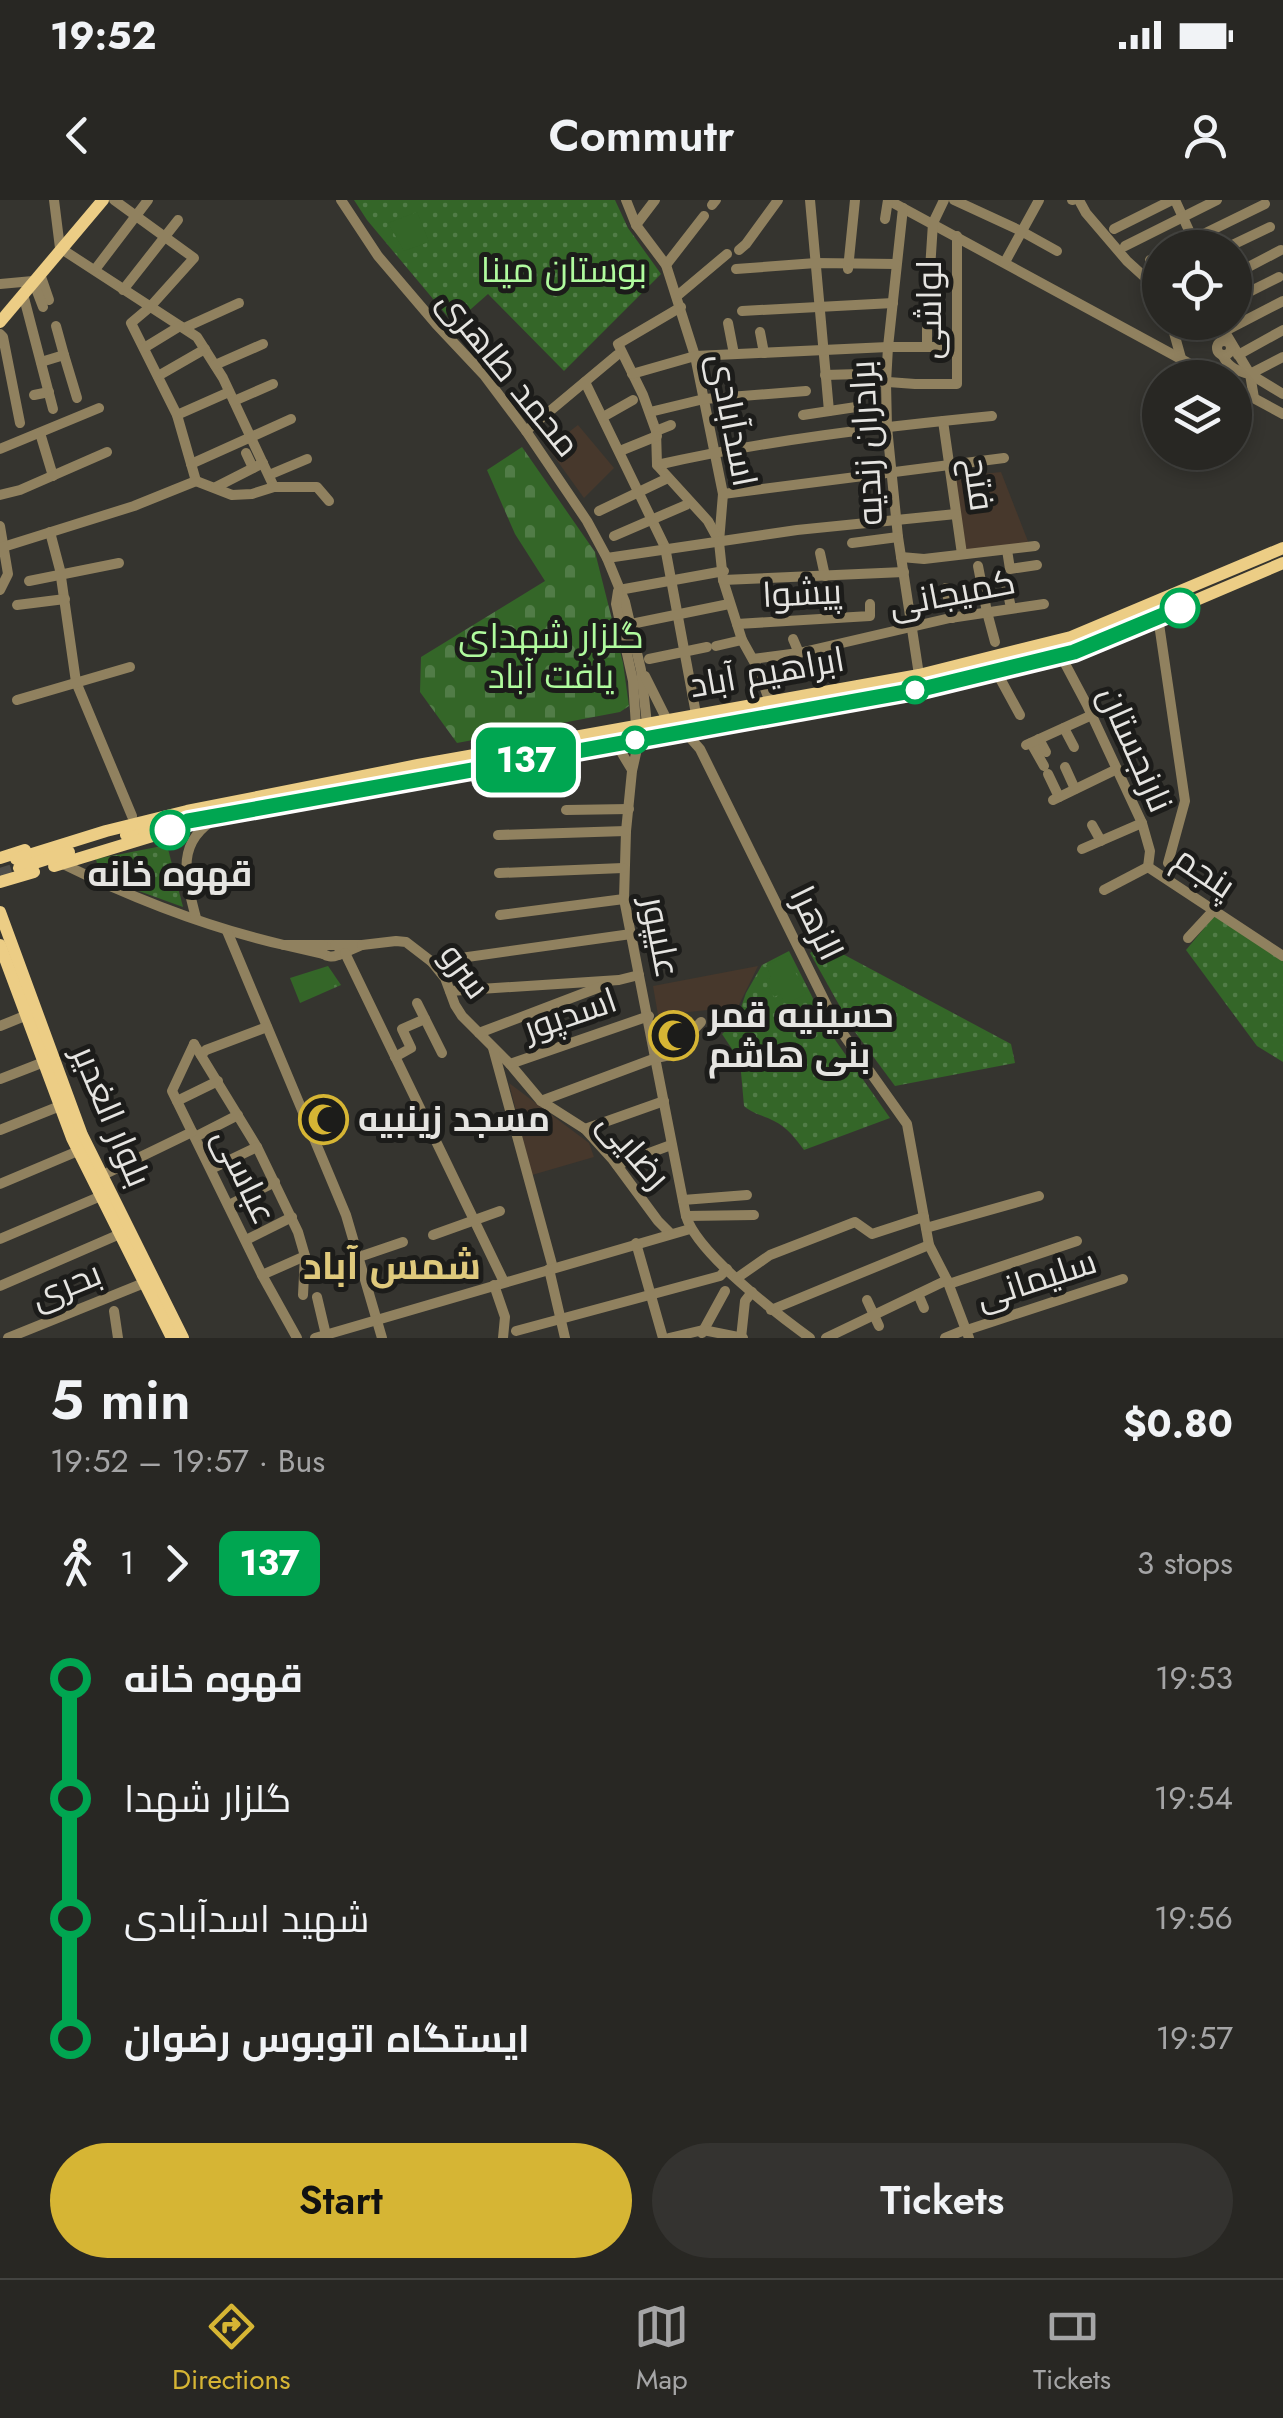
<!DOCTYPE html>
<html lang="en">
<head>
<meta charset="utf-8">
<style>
  body { margin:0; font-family:Jost,Cairo,sans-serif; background:#343330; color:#f1f3f6; height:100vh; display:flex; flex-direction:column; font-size:38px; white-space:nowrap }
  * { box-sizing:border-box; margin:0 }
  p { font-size:32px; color:#a5a5a6 }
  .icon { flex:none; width:55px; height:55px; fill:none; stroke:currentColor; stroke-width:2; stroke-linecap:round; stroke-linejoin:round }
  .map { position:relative; height:1138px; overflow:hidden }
  .side { display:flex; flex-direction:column; background:#282723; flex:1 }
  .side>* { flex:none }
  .badge { padding:0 20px; border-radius:15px; font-size:35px; line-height:65px }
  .controls { position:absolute; left:1142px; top:30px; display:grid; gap:20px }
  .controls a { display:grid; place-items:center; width:110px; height:110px; border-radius:50%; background:#282723; box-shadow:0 5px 15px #0003,0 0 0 2px #444441; font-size:50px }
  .map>.badge { position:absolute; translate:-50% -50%; box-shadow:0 0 0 5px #fff }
  .legs { display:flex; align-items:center; gap:15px; height:110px; padding:0 50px; font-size:32px }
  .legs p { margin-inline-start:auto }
  .summary { display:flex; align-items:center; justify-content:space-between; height:170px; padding:0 50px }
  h1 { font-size:55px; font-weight:600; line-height:75px }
  .button { display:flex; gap:20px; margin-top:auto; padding:20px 50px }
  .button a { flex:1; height:115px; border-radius:60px; background:#d6b534; color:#111; font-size:40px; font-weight:600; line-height:115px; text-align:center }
  .button a+a { background:#343330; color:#f1f3f6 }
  ul { padding:0 50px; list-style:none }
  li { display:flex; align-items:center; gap:35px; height:120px; font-size:38px }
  li i { display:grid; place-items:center; width:15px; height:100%; margin:0 12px; background:currentColor }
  li i::after { content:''; width:25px; height:25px; margin:-12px; border:8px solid; border-radius:50%; background:#282723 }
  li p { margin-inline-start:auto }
  li:first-child i { background:linear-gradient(#0000 50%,currentColor 0) }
  li:last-child i { background:linear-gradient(currentColor 50%,#0000 0) }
  .status { display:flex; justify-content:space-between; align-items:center; height:70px; padding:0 50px; background:#282723; direction:ltr }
  .status svg { height:28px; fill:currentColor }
  header { display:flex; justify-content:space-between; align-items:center; height:130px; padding:0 50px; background:#282723; font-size:45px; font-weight:600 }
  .tab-bar { display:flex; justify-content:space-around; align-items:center; height:140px; border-top:2px solid #444441; background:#282723; font-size:28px; color:#a5a5a6 }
  .tab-bar a { display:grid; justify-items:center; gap:5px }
  .tab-bar .current { color:#d6b534 }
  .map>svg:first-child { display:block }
  .education { fill:#47382c }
  .grass { fill:url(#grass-tufts) }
  .cemetery { fill:url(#cemetery-stones) }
  .park { fill:url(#park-dots) }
  .garden { fill:#346628 }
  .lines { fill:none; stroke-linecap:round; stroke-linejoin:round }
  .major-tunnel { stroke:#4f4e4a; stroke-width:12; stroke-dasharray:12 6; stroke-linecap:butt }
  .minor { stroke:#90815f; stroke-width:10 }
  .major { stroke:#eccd85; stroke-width:12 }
  .line-1-casing { stroke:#fff; stroke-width:22 }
  .line-1 { stroke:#00a651; stroke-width:15 }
  .stop-1-dot { fill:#fff; stroke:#00a651; stroke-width:5 }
  .labels { text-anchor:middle; stroke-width:10; stroke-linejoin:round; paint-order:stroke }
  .park-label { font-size:35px; fill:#b0fb9e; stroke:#1c1c1a }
  .street-label { font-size:35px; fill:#e5e4e1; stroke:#1c1c1a }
  .stop-label { font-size:35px; font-weight:bold; fill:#e5e4e1; stroke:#1c1c1a }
  .poi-label { font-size:35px; font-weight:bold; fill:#e5e4e1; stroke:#1c1c1a; text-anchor:start }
  .neighbourhood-label { font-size:38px; font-weight:bold; fill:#dfc97c; stroke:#1c1c1a }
</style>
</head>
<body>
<div class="status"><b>19:52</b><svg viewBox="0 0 49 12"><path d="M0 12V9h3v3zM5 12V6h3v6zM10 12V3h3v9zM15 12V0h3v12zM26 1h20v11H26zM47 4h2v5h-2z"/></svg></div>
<header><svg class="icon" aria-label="back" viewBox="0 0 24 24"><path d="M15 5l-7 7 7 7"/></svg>Commutr<svg class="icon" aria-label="person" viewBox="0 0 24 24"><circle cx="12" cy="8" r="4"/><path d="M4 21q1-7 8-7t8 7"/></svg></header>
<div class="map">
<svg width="1283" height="1138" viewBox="0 0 1283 1138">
  <defs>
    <pattern id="grass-tufts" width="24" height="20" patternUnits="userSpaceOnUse" patternTransform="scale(2.5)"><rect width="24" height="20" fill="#346628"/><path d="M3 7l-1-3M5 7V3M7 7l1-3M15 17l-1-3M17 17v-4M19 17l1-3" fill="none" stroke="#517c47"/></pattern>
    <pattern id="cemetery-stones" width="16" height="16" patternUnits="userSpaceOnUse" patternTransform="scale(2.5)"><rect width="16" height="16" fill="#346628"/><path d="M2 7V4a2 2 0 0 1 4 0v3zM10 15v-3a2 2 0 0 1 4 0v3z" fill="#517c47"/></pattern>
    <pattern id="park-dots" width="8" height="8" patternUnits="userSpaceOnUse" patternTransform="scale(2.5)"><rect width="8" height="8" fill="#346628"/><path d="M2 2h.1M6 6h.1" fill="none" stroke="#517c47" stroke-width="1.8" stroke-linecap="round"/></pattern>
  </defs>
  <rect width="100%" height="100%" fill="#35342f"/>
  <g class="education">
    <polygon points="578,225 614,268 584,298 548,248"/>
    <polygon points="1001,272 1029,344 964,352 955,277"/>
    <polygon points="758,766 738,807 658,815 653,786"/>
    <polygon points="509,883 589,943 594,957 532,975"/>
  </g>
  <polygon class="grass" points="328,766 341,785 300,803 290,778"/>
  <polygon class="cemetery" points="522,247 595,352 623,463 629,506 620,512 457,543 420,492 421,457 545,381 515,334 487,270"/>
  <g class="park">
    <polygon points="354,0 615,0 628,28 661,74 564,171 488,94 454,124 367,20"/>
    <polygon points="167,645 183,707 100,677 96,659"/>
    <polygon points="1215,715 1283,758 1283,862 1257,846 1186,750"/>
    <polygon points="824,744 1011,844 1015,863 895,886 852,828 810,753"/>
    <path d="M789 751 831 834 890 918 804 950C795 938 787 927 774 921 763 915 753 914 744 906L740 861 722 834 736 822 746 793 762 765Z"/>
  </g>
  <g class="garden">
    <polygon points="417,12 429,42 404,51 388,23"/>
    <polygon points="787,755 806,794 786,804 780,794 774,797 766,780 771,777 766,765"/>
  </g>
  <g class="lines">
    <polyline class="major-tunnel" points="0,674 19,668"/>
    <g class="minor">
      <polyline points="54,0 60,48 197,137 223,178 274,287"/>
      <polyline points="114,0 194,58 150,107 131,123 177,215 196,281"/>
      <polyline points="341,0 378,56 436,124 484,175 526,231 587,321 607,358 625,402 641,470 647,524"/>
      <polyline points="626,0 636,25 666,65 695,156 723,294 719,342 723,380 742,440 757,467 771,505"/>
      <polyline points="810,0 829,211"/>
      <polyline points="888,0 1216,178"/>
      <polyline points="954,0 1021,31 1057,51"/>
      <polyline points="1072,0 1073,0"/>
      <polyline points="1175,0 1197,48"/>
      <polyline points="1080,2 1086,13 1127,61 1160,91"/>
      <polyline points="712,5 716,0"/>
      <polyline points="903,8 888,147 886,183 887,227 898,337 919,475"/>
      <polyline points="885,19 888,0"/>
      <polyline points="636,25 655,0"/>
      <polyline points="1114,29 1172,0"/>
      <polyline points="1125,46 1217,0"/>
      <polyline points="1175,48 1265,4"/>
      <polyline points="1226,48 1270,27"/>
      <polyline points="739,50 746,44 778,0"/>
      <polyline points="1150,60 1160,55"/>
      <polyline points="1005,62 1039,0"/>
      <polyline points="666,65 704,16"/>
      <polyline points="97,67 148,0"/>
      <polyline points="736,69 816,63 896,64"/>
      <polyline points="848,69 855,0"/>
      <polyline points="40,74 49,100"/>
      <polyline points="1235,74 1281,50"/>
      <polyline points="0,84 33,81 43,107"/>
      <polyline points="929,85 933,23 944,0"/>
      <polyline points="123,90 178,20"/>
      <polyline points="23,94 53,209"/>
      <polyline points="677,96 727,54"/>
      <polyline points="1235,99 1279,77"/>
      <polyline points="681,107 618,144 643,195 656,231 657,265 708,321 719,341"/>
      <polyline points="742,111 893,103"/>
      <polyline points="1171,122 1181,158"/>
      <polyline points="1219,122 1250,174 1254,198"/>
      <polyline points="728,123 734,154"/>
      <polyline points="56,126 64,155"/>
      <polyline points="184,128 239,103"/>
      <polyline points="927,129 927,147"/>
      <polyline points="760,132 764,153"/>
      <polyline points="1223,132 1283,101"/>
      <polyline points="0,134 3,137 20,223"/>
      <circle cx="1224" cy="148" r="7"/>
      <polyline points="144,148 180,126"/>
      <polyline points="1238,155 1283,130"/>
      <path d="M1223 156C1228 167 1238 172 1250 174"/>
      <polyline points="1283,157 1250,174 1283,194"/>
      <polyline points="41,162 64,155 77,198"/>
      <polyline points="215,165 263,144"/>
      <polyline points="632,174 695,156 888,147 957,147"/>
      <polyline points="825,175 860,174 861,185"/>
      <polyline points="158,176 205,149"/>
      <polyline points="875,181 915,184 957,184 957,36"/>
      <polyline points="585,182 665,347 696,514"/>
      <polyline points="1235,188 1283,214"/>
      <polyline points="34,195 49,192"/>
      <polyline points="234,201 273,184"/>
      <polyline points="650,212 704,199 806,191"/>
      <polyline points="177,215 229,192"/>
      <polyline points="803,215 856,207"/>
      <polyline points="603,217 633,200"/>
      <polyline points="943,221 962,354"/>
      <polyline points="526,231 617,155"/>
      <polyline points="656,231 671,225"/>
      <polyline points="40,233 53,276"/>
      <polyline points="0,249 99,208"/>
      <polyline points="620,251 657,236"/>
      <polyline points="246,253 253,268"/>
      <polyline points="191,264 291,219"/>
      <path d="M657 265C767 240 880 227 992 216"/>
      <polyline points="269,275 307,259"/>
      <polyline points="196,281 232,295 252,294 274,287 317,287 329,301"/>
      <polyline points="216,287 263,263"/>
      <polyline points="723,294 1004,258"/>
      <polyline points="0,295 20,290 107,252"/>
      <polyline points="599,311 668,278"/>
      <polyline points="0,326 8,374 0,390"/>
      <polyline points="50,332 60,370 76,482 132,616"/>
      <polyline points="614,336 686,305"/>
      <polyline points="852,343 898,337"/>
      <polyline points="0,348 134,306 196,281"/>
      <polyline points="1007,350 1010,369 1037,365"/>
      <polyline points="820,353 825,376"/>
      <polyline points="901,357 924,359 1035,346"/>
      <polyline points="607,358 797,330 956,314"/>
      <polyline points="978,366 987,412 995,442"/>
      <polyline points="723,380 904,372"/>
      <polyline points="29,381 119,363"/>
      <polyline points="1006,384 1011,408"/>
      <polyline points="946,388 952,418"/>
      <polyline points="619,390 724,371"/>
      <polyline points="618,391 616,404 633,481 636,526"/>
      <polyline points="17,405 65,399"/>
      <polyline points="1158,417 1185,601 1168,663"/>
      <polyline points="631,424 729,404"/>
      <polyline points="737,424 870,416 870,404"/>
      <polyline points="793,439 799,453"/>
      <polyline points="716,446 742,440"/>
      <polyline points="1061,456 1087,505 1142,623 1150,651 1148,667"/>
      <polyline points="649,459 707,447"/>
      <polyline points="753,459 799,453 950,418 1044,404"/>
      <polyline points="996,471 1020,515"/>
      <polyline points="645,476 667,520"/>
      <polyline points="17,500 130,467"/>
      <polyline points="1064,528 1074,547"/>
      <polyline points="685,532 700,549 836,824 907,924 929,1045 947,1080 969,1138"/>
      <polyline points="1039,539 1046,552"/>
      <path d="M639 540 632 571 626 631 624 699 686 1016C697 1053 777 1114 810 1138"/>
      <polyline points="1031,543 1044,566"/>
      <polyline points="610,545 620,550 632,570"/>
      <polyline points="1026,545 1092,515"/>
      <polyline points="1065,567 1075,589"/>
      <polyline points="1048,574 1059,597"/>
      <polyline points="1053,600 1117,569"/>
      <polyline points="566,610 629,609"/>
      <polyline points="1092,625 1101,641"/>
      <polyline points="498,635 626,631"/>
      <polyline points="1082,649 1142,623"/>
      <path d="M61 663C130 697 210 728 284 745"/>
      <polyline points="1148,667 1283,756"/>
      <polyline points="499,673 623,668"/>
      <polyline points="1104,690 1148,667"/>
      <polyline points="500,715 624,699"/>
      <path d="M196 718C186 679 174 642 217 618"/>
      <polyline points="227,731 346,1015 382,1138"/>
      <polyline points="1188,738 1213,711"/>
      <path d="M323 745H335L340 748 341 753C334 759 324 757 320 750Z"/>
      <polyline points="335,745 362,745 339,755"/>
      <polyline points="362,745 396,741 406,742 432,762 445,778 455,805 462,816 510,864 541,901 585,929 613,960 658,1021 670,1033"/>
      <polyline points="345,753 504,1082"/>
      <polyline points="323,754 284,745 323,745"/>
      <polyline points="432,762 631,734"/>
      <polyline points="450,791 619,780 639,775"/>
      <polyline points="417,803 425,819"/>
      <polyline points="0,826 27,815"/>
      <polyline points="479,833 608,784"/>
      <polyline points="194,844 172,891 262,1075 297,1138"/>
      <polyline points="194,844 257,947 298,1032 305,1056 303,1095"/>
      <polyline points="493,848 553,1068"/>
      <polyline points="201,855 206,850 267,827"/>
      <polyline points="395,857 411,848 402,829 425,819 442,853"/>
      <polyline points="510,864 649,816"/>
      <polyline points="0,879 44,862"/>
      <polyline points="177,901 218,881"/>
      <polyline points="541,901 656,858 670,855 701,822"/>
      <polyline points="585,929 664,901"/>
      <polyline points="0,930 60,906"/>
      <polyline points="195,937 238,915"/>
      <polyline points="617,965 671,945"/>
      <polyline points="211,969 257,947"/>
      <polyline points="103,975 192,932"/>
      <polyline points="0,984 78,951"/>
      <polyline points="683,1000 747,995"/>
      <polyline points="229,1005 275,982"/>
      <polyline points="686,1016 754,1015"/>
      <polyline points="926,1028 1039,996"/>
      <polyline points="433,1035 500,1011"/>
      <polyline points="0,1039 101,996"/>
      <polyline points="246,1040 292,1017"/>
      <polyline points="636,1043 663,1138"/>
      <polyline points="359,1057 403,1042"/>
      <polyline points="549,1069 565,1138"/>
      <polyline points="262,1075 305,1056"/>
      <polyline points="737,1078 770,1055 855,1022 872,1034 924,1017"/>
      <polyline points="949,1084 1077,1041"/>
      <polyline points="494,1085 505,1117 503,1138"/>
      <polyline points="0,1086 120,1034"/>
      <polyline points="918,1094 924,1108"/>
      <polyline points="317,1097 326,1135"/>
      <polyline points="867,1100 879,1126"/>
      <polyline points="771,1110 929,1045"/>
      <polyline points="114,1111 118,1138"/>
      <polyline points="967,1130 1123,1079"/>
      <polyline points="516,1131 720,1076 727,1069"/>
      <polyline points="702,1133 725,1091"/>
      <polyline points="8,1138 144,1083"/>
      <polyline points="315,1138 690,1029"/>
      <polyline points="669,1138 703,1130 743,1138"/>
      <polyline points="741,1138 745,1101 752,1092"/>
      <polyline points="826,1138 947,1080"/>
      <polyline points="945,1138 967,1129"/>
    </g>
    <g class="major">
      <polyline points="0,122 103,0"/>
      <polyline points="126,635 222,615 922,489 1074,452 1283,363"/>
      <polyline points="0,658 25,650"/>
      <polyline points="16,659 106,631 187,611 418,565 919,475 1071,437 1283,348"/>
      <polyline points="54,666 159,634"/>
      <polyline points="19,668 69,652"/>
      <polyline points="0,682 34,672"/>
      <polyline points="0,712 82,935 183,1138"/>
      <polyline points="0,745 72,938 172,1138"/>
    </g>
  </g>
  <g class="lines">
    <defs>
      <polyline id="line-1" points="170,630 188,621 222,615 922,489 1074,452 1180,408"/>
    </defs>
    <use href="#line-1" class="line-1-casing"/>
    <use href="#line-1" class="line-1"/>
  </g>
  <defs>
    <symbol id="mosque-ring" viewBox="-11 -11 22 22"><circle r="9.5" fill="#1c1c1a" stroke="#d6b534" stroke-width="1.5"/><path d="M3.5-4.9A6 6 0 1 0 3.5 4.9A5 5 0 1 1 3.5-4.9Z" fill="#d6b534"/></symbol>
  </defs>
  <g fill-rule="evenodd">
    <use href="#mosque-ring" x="646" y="808" width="55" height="55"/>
    <use href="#mosque-ring" x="296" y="892" width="55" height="55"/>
  </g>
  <g class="stop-1-dot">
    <circle cx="1180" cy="408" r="18"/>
    <circle cx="915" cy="490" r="12"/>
    <circle cx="635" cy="540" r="12"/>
    <circle cx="170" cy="630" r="18"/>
  </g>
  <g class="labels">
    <g class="park-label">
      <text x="564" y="82">بوستان مینا</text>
      <text x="551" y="448">گلزار شهدای<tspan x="551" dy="40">یافت آباد</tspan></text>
    </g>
    <g class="street-label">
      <text transform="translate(929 110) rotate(-90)" y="12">لواشی</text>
      <text transform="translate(509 173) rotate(51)" y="12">محمد طاهری</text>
      <text transform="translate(733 220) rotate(79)" y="12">اسدآبادی</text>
      <text transform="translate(866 243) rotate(-93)" y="12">برادران زندیه</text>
      <text transform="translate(979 284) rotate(82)" y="12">فتح</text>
      <text transform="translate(802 393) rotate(-3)" y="12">پیشوا</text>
      <text transform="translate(952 393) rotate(-11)" y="12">کمیجانی</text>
      <text transform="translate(767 472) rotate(-10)" y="12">ابراهیم آباد</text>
      <text transform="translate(1136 549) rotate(66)" y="12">نارنجستان</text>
      <text transform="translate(1205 672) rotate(34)" y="12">پنجم</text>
      <text transform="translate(817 723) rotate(64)" y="12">الزهرا</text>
      <text transform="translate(661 737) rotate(79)" y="12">علیپور</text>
      <text transform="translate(465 771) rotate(54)" y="12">سرو</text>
      <text transform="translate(570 814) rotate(-19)" y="12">اسدپور</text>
      <text transform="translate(112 916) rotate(67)" y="12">بلوار الغدیر</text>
      <text transform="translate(634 950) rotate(49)" y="12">رضایی</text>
      <text transform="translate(245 976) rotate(64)" y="12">عباسی</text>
      <text transform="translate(1036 1079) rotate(-18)" y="12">سلیمانی</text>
      <text transform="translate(66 1085) rotate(-22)" y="12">بحری</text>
    </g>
    <g class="stop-label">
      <text x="170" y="686">قهوه خانه</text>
    </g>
    <g class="poi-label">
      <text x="708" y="827">حسینیه قمر<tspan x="708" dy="40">بنی هاشم</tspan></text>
      <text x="358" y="931">مسجد زینبیه</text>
    </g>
    <g class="neighbourhood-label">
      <text x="392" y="1079">شمس آباد</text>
    </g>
  </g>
</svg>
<div class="controls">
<a><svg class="icon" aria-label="locate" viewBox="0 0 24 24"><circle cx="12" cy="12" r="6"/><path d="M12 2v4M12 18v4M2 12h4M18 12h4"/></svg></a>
<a><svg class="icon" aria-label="layers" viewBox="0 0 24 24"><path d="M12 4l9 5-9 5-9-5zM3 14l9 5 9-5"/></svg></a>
</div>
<b class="badge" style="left:526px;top:560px;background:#00a651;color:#fff">137</b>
</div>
<section class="side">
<div class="summary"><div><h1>5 min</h1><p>19:52 – 19:57 · Bus</p></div><b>$0.80</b></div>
<div class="legs"><svg class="icon" aria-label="walk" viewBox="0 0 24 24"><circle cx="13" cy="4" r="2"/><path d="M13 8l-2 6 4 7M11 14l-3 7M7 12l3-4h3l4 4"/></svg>1<svg class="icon" aria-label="forward" viewBox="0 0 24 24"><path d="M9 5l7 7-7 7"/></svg><b class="badge" style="background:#00a651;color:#fff">137</b><p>3 stops</p></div>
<ul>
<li><i style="color:#00a651"></i><b>قهوه خانه</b><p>19:53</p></li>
<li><i style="color:#00a651"></i><span>گلزار شهدا</span><p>19:54</p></li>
<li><i style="color:#00a651"></i><span>شهید اسدآبادی</span><p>19:56</p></li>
<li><i style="color:#00a651"></i><b>ایستگاه اتوبوس رضوان</b><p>19:57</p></li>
</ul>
<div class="button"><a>Start</a><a>Tickets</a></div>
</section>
<nav class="tab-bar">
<a class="current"><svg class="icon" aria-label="directions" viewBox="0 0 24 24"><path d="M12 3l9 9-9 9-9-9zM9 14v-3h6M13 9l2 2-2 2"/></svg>Directions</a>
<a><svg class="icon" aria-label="map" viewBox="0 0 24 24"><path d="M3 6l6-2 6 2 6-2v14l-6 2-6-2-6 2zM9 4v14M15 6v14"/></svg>Map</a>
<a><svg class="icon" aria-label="tickets" viewBox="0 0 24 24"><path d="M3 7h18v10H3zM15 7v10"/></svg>Tickets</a>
</nav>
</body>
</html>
